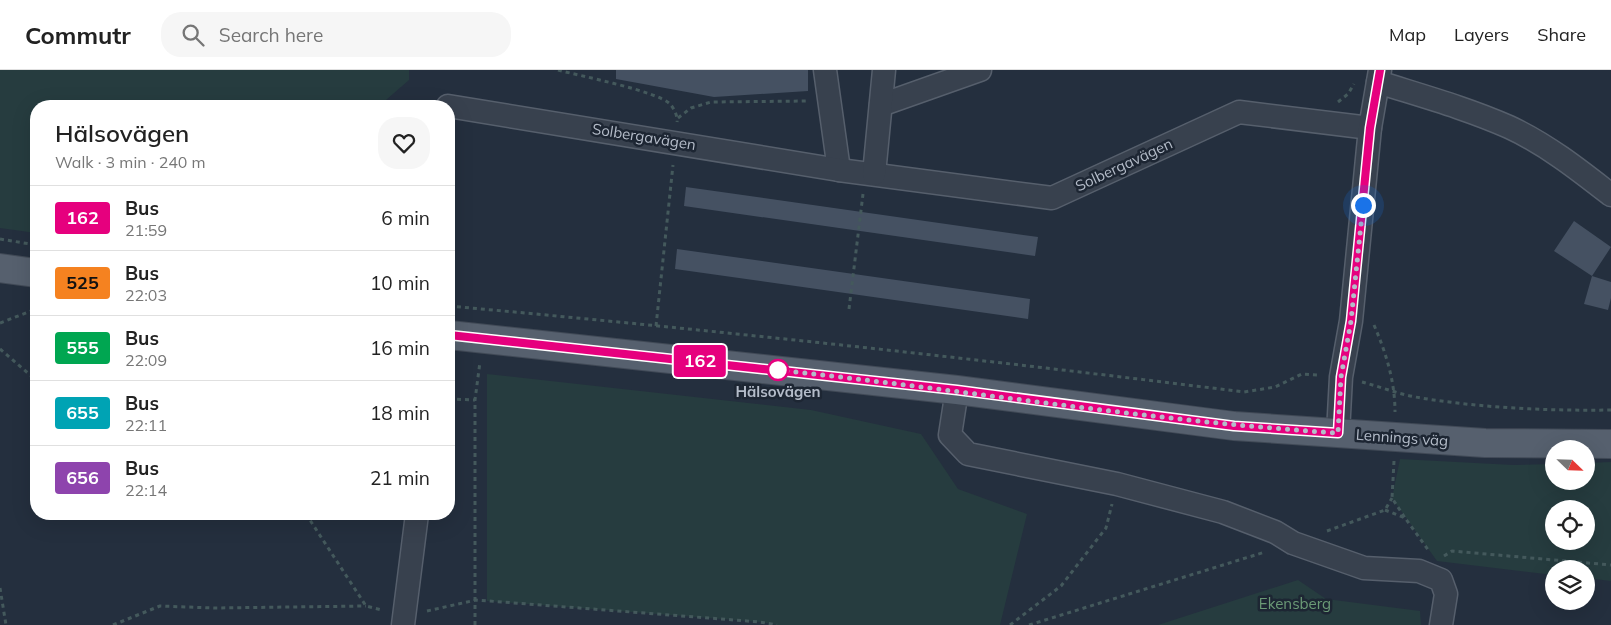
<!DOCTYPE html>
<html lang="en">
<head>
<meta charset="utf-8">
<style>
  body { margin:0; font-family:Mulish,sans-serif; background:#f6f6f6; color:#222; height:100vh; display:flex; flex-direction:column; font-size:19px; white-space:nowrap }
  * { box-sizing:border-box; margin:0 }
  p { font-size:16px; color:#767676 }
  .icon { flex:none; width:28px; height:28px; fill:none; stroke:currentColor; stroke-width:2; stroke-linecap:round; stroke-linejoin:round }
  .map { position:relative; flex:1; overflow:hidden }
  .drawer { position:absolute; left:30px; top:30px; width:425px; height:420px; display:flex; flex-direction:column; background:#fff; border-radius:20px; box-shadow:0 5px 20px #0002 }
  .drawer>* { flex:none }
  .badge { padding:0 10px; border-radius:4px; font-size:18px; line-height:32px }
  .needle { width:32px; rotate:113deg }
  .buttons { position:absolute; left:1545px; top:370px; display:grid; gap:10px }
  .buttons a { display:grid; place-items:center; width:50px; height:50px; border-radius:50%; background:#fff; box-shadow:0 5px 20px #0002; font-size:25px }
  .you { position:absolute; width:25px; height:25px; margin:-12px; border:4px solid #fff; border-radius:50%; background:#1a73e8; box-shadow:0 0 0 8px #1a73e833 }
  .map>.badge { position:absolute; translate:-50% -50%; box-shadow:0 0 0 2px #fff }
  .round { display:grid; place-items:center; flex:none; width:52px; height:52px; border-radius:20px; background:#f6f6f6 }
  .overview { display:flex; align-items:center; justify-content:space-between; height:85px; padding:0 25px }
  h1 { font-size:24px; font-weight:600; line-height:38px }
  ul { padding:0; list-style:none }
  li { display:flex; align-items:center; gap:15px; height:65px; padding:0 25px; border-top:1px solid #e0e0e0 }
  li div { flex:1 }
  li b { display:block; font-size:19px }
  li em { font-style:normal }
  li .badge { min-width:55px; font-weight:700; text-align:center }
  header { display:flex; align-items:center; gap:30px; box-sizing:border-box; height:70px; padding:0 25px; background:#fff; border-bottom:1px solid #e0e0e0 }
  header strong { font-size:24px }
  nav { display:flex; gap:28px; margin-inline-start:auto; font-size:18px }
  .search { width:350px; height:45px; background:#f6f6f6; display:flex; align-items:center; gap:12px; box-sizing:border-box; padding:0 18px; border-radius:20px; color:#767676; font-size:19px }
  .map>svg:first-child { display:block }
  .green { fill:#263c3f; fill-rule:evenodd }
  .building { fill:#455162 }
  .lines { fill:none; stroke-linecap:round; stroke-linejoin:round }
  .minor-casing { stroke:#565f6c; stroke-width:25 }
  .major-casing { stroke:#414a57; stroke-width:30 }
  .path { stroke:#44595c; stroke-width:3; stroke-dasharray:4 4; stroke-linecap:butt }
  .minor { stroke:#38414e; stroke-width:22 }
  .major { stroke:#56606e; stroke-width:28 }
  .line-casing { stroke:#fff; stroke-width:11 }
  .line { stroke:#e6007e; stroke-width:8 }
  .walk { stroke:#b4bcc9; stroke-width:5; stroke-dasharray:0 9 }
  .stop-dot { fill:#fff; stroke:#e6007e; stroke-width:2.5 }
  .labels { text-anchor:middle; stroke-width:5; stroke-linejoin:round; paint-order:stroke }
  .street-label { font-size:15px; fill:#b4bcc9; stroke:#1d2633 }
  .stop-label { font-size:15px; font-weight:bold; fill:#b4bcc9; stroke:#1d2633 }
  .park-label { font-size:15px; fill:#6b9a76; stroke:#1d2633 }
</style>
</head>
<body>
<header>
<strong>Commutr</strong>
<div class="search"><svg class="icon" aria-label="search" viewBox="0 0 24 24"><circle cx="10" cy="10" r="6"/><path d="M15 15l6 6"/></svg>Search here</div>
<nav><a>Map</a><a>Layers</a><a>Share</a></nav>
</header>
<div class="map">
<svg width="1611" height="555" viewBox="0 0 1611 555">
  <rect width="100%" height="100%" fill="#242f3e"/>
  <g class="green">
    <polygon points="0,0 409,0 409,10 379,36 36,36 36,163 0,158"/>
    <polygon points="487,304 811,340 921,364 958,419 1027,444 1000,555 777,555 760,552 487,531"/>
    <path d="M1400 389 1513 395 1554 394V411H1586V393L1611 392V511L1586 508V499H1554V505L1437 491 1392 428ZM1554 439H1586V471H1554Z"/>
    <polygon points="1298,510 1326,529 1420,541 1421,555 1158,555"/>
  </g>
  <g class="building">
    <polygon points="616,0 808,0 808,21 714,27 616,9"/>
    <polygon points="686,117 1038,167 1035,186 684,136"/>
    <polygon points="1574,151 1611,177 1592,206 1554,181"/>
    <polygon points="677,179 1030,229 1028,249 675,199"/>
    <polygon points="1592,206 1611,212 1611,228 1608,240 1584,234"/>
  </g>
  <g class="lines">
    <defs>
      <g id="minor">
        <polyline points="825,0 839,100"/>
        <path d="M1378 12C1422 26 1466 38 1509 57 1546 74 1579 100 1611 125"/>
        <polyline points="881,35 980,0"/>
        <polyline points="448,36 839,100 1052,128 1239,42 1370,58"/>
        <polyline points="874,104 884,0"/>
        <polyline points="957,320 950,365 968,384 1117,414 1223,442 1275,462 1293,473 1364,498 1419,501 1441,510 1446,524 1441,555"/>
        <polyline points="1338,363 1341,307 1351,251 1370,58 1380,0"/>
        <polyline points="403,555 417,444"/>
      </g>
      <g id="major">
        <polyline points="0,198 36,203"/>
        <polyline points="449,265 957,320 1234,356 1485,373 1611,374"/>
      </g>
    </defs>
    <use href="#minor" class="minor-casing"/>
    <use href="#major" class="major-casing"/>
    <g class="path">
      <path d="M558 0C580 6 657 21 670 34 674 38 678 47 677 52"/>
      <polyline points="1338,32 1348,24 1354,14"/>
      <polyline points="678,48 691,38 711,32 808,31"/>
      <polyline points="0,169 36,175"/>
      <path d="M449 236C714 260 980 289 1244 322L1275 317 1302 304 1319 305"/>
      <polyline points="849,239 863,124"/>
      <polyline points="0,253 31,241"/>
      <path d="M1374 255C1386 283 1395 311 1395 342"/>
      <polyline points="656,256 673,95"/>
      <polyline points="0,279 36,310"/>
      <path d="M1362 312C1381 317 1401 325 1421 328 1483 338 1548 341 1611 340"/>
      <polyline points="449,329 475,330"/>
      <polyline points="1394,391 1392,428 1405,448"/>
      <polyline points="1385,440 1405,448 1429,481"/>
      <polyline points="306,444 366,536 382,540"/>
      <polyline points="1327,461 1385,440 1392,428"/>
      <polyline points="1444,486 1452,481 1611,495"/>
      <polyline points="0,518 6,555"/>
      <polyline points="427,541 476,530 760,552 777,555"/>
      <polyline points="113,555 160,536 214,538 366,536"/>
      <polyline points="475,555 475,330 480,292"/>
      <polyline points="1010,555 1061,516 1106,458 1112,434"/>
      <polyline points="1029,555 1265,482"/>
    </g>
    <use href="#minor" class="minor"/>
    <use href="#major" class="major"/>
  </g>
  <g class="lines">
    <defs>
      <polyline id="line" points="449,265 957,320 1234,356 1338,363 1341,307 1351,251 1370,58 1380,0"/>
    </defs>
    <use href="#line" class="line-casing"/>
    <use href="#line" class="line"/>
    <path class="walk" d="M778 300C965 320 1150 351 1338 363L1341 307 1351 251 1363 135"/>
  </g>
  <circle class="stop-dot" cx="778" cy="300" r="10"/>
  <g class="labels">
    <g class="street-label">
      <text transform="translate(644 67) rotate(9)" y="5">Solbergavägen</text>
      <text transform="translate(1124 95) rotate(-25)" y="5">Solbergavägen</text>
      <text transform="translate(1402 368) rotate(4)" y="5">Lennings väg</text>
    </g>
    <g class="stop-label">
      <text x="778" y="327">Hälsovägen</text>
    </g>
    <g class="park-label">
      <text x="1295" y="539">Ekensberg</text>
    </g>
  </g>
</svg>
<div class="buttons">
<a><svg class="needle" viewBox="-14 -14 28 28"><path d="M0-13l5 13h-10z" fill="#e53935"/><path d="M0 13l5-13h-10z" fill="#767676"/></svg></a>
<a><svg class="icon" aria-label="locate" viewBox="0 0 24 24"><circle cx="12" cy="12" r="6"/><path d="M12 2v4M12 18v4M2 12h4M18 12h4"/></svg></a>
<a><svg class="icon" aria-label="layers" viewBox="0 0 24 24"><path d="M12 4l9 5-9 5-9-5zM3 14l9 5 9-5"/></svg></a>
</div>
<div class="you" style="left:1363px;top:135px"></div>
<b class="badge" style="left:700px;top:291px;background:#e6007e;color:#fff">162</b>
<section class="drawer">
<div class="overview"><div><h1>Hälsovägen</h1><p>Walk · 3 min · 240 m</p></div><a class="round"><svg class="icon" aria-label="heart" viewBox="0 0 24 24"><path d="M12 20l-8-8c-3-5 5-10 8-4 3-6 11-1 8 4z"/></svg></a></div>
<ul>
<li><span class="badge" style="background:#e6007e;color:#fff">162</span><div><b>Bus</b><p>21:59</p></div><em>6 min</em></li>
<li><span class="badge" style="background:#f58220;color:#111">525</span><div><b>Bus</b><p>22:03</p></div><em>10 min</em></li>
<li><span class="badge" style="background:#00a651;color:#fff">555</span><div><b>Bus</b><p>22:09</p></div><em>16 min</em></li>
<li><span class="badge" style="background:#00a3b4;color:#fff">655</span><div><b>Bus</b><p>22:11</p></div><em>18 min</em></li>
<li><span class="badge" style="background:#8e44ad;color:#fff">656</span><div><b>Bus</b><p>22:14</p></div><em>21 min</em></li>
</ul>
</section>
</div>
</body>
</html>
